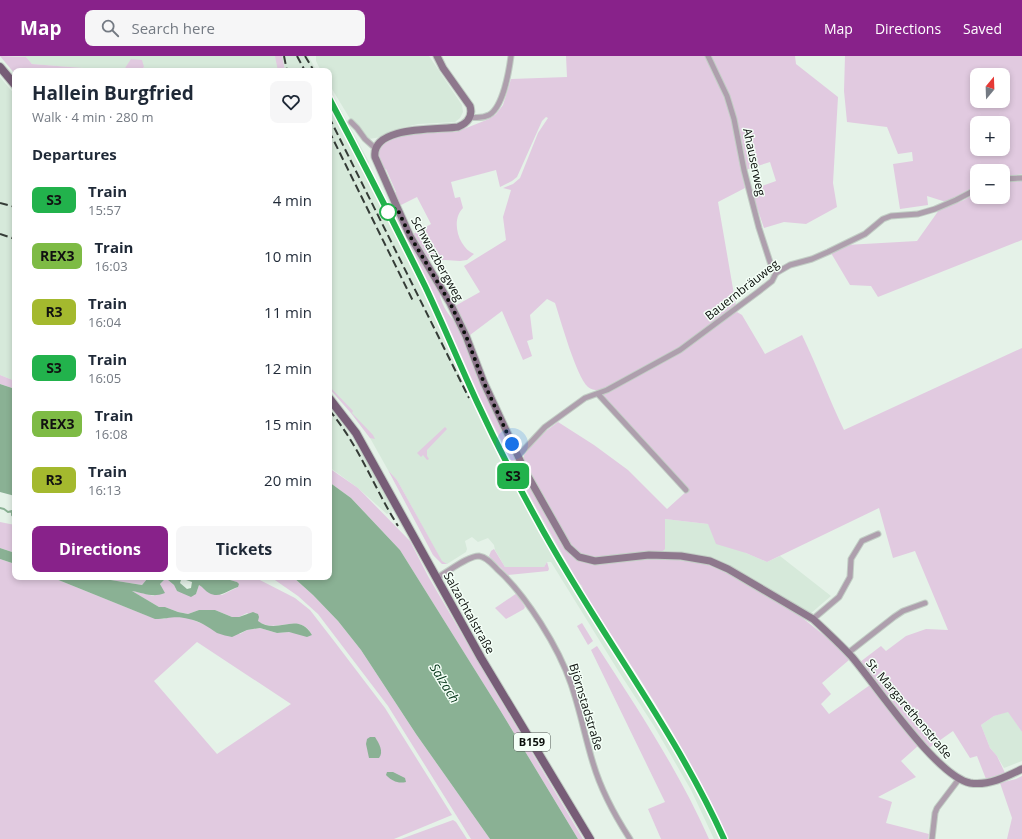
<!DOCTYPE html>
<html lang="en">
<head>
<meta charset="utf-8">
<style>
  body { margin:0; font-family:"Open Sans",sans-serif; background:#f6f6f7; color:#1f2937; height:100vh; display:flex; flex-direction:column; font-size:15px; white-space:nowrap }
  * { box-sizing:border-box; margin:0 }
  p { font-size:13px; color:#747a83 }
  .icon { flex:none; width:22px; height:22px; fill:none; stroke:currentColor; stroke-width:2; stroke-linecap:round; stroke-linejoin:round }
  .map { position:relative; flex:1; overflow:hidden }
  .side { position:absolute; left:12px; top:12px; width:320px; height:512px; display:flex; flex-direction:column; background:#fff; border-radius:8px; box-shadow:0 2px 6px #0003 }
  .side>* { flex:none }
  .badge { padding:0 8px; border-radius:6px; font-size:14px; line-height:26px }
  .needle { width:26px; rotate:19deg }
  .buttons { position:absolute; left:970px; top:12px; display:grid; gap:8px }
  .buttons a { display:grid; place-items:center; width:40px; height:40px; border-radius:8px; background:#fff; box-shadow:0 2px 6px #0003; font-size:20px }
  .you { position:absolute; width:20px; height:20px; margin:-10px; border:3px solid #fff; border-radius:50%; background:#1a73e8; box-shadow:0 0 0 6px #1a73e833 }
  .map>.badge { position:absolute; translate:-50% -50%; box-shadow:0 0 0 2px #fff }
  h2 { padding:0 20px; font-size:15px; line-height:36px }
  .round { display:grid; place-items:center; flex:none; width:42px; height:42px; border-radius:8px; background:#f6f6f7 }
  .overview { display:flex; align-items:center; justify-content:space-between; height:68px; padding:0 20px }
  h1 { font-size:19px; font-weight:700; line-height:30px }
  .button { display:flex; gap:8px; margin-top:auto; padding:8px 20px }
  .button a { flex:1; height:46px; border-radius:8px; background:#88228a; color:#fff; font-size:16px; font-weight:700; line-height:46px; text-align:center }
  .button a+a { background:#f6f6f7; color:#1f2937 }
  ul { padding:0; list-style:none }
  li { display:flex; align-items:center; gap:12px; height:56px; padding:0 20px }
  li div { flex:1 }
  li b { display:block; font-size:15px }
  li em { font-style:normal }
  li .badge { min-width:44px; font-weight:700; text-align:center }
  header { display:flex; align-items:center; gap:24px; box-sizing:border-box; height:56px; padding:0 20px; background:#88228a; color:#fff }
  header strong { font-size:19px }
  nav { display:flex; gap:22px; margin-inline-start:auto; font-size:14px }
  .search { width:280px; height:36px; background:#f6f6f7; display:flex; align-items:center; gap:10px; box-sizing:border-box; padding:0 14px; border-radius:8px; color:#747a83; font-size:15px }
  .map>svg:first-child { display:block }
  .built { fill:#d6e9da }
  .green { fill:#e1cae0; fill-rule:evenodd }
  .water { fill:#8ab194 }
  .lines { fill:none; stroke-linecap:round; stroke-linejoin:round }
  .stream { stroke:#8ab194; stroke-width:2 }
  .street-casing { stroke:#c2cec5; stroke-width:7 }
  .secondary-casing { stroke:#c2cec5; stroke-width:9 }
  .primary-casing { stroke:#c2cec5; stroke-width:10 }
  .street { stroke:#ae9fad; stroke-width:5 }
  .secondary { stroke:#8e788d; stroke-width:7 }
  .primary { stroke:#775d77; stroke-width:8 }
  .rail { stroke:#353c37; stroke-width:2; stroke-dasharray:8 4; stroke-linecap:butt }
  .line-casing { stroke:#fff; stroke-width:9 }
  .line { stroke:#22b24c; stroke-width:6 }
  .walk { stroke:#0a0f0b; stroke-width:4; stroke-dasharray:0 7.2 }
  .stop-dot { fill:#fff; stroke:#22b24c; stroke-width:2 }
  .labels { text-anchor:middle; stroke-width:3; stroke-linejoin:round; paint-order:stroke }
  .shield { fill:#f4fff7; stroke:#505752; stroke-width:1 }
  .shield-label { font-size:11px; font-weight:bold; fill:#0a0f0b }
  .street-label { font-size:12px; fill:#0a0f0b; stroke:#f4fff7 }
  .water-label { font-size:13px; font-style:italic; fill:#06371a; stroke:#f4fff7 }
</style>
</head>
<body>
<header>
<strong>Map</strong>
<div class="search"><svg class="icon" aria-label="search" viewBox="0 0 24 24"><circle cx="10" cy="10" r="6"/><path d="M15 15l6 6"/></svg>Search here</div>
<nav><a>Map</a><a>Directions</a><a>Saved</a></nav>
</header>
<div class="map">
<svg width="1022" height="783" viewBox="0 0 1022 783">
  <rect width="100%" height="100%" fill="#e5f2e8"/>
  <g class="built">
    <polygon points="13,0 308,0 317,15 141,15 144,11 132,3 123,15 121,15 32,8 26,1"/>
    <polygon points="316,0 429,0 462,49 463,56 460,62 455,66 418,68 389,75 387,80 369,83 352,66 329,28 329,15 321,15 316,5"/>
    <polygon points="0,21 15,39 15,325 0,319"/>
    <polygon points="329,36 335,43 369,106 368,109 386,146 389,147 446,265 482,346 523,428 578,526 582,530 583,535 684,694 702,728 728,783 714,783 691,734 654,670 619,616 551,506 547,506 544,511 505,511 495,494 494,489 488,482 478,486 472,481 465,485 467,493 466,496 447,508 442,506 397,424 388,414 370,382 351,357 329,332"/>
    <polygon points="329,351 342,367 373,415 393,455 387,458 358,432 329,411"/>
    <polygon points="665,463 708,468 746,497 767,506 780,500 831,540 810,558 753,523 717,505 702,499 674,495 663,495 665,492"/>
    <polygon points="1008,655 1022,676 1022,705 1004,712 997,700 990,692 981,669 994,660"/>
  </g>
  <g class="green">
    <polygon points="0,0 26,1 32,8 121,15 55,15 48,13 46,15 15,15 15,18"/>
    <polygon points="275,0 282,0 285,15 278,15"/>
    <path d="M566 0H705L717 22 730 56 745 132 718 146 736 250 681 291 603 334C599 334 592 335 588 331 576 320 561 265 555 247L547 243 530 259 533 283 527 285 532 300 523 304 502 255 470 279 455 250 480 236 464 210 506 184 503 161 511 134 503 132 513 128 520 122 538 77 548 62 546 61 542 65 517 121 512 125 500 131 496 114 451 126 455 142 460 141 463 152C450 165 459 192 474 198L467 204 460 205 430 203 426 200 413 178 431 168 417 141 399 150 394 137 396 136 386 113 384 114 379 99V94L384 87 398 81 427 75 456 76 489 63 496 58 503 49 511 23 567 21Z"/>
    <polygon points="709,0 795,0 796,8 838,41 833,127 837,151 806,168 784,166 764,172 751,134 776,125 770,106 745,114 735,59"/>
    <path d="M845 0H1022V118L1003 121V115H977V131L946 146 927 140 928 149 900 153 893 108 913 105 912 96 898 98 887 71 847 66 844 35ZM977 19H1003V45H977ZM977 67H1003V93H977Z"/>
    <polygon points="131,3 142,4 144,11 141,15 123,15"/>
    <polygon points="1022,125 1022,184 878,241 871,230 850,229 831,197 846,189 917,185 939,154 964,144 977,136 977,141 1003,141 1003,126"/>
    <path d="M389 147H390L407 181 440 236C439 245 449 261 456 266L495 359 524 420 560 486 570 499 576 503 591 508 633 503H672L706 508 723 515 800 560 835 588 849 604 822 627 831 638 821 648 829 658 870 629 918 690 901 705 916 721 878 741 892 746 886 767 929 778 928 783H728C690 695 635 616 583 535L582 530 578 526 523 428 482 346 446 265Z"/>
    <path d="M737 256 742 259 765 298 802 279C817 310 829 343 844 374L1022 292V676L1008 656 994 660 981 669 990 692 997 700 1005 717 986 723 977 700 970 702 953 675 929 692 860 606 881 590 886 595 906 580 926 573 948 574 915 495 893 502 879 452 767 506 746 497 716 488 708 468 665 463V493L663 495 598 502 582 498 576 494 567 483 546 443 533 423 524 406V399L528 394 546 375 558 366 594 389 628 414 667 453 688 434 602 340 603 338 675 299 732 258Z"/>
    <polygon points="0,319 15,325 15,333 0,328"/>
    <polygon points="329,330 353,355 352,357 373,379 375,383 370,382 351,357 329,332"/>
    <polygon points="445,371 447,373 427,394 427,400 429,403 427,404 423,399 421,401 417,397"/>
    <polygon points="329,412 358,432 410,485 428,520 480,609 583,783 578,783 500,654 400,494 351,442 329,426"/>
    <polygon points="388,414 397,424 442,505 447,508 442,508 433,499"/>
    <polygon points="0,466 15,469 15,497 0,492"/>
    <polygon points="494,493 505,511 544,511 547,506 549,513 548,515 508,519 489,500 491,495"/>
    <path d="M0 503 15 508V521H51L148 560 164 563 172 560 188 562 208 570 240 578 247 574 260 572 277 577 289 576 312 579C301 557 280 575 263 568 257 566 252 561 247 557L239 561H232L215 554H199L188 558 178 556 165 551H159L130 534 154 540 161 530 160 528 164 524H168L174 529 177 535 196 538 199 529 222 539 238 531 237 526 220 521 200 524 191 521H254L295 542 310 554 334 585 385 652 452 759 394 783H0ZM197 586 291 648 217 698 154 625Z"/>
    <polygon points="92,521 151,521 147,523 142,529"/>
    <polygon points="264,521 293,521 313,539 338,565 361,594 416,678 490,783 471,783 388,650 318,558 298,540 272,522"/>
    <polygon points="517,537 525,551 524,553 506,563 495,552"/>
    <polygon points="582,567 593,585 588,589 577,570"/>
    <path d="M597 590C637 652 679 715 709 783H661L648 753 665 746 591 594Z"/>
    <polygon points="1022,720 1022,783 1007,783 1012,762 1000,727 1016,723"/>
    <polygon points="453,764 456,766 467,783 401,783"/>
  </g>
  <g class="water">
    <polygon points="0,328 15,333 15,440 0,436"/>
    <polygon points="329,426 351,442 400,494 500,654 578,783 490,783 416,678 361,594 338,565 313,539 293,521 329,521"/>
    <polygon points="0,492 15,497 15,508 0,503"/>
    <path d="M51 521H92L142 529 147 523 151 521H185L184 524H181L180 527 187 533 191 532 192 526 186 524 187 521 200 524 220 521 237 526 239 528 238 531C228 534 220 543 209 537 205 535 203 531 199 529L196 538 191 541 177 535 174 529 168 524H164L160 528 165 537C152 542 144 537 132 535L159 551H165L178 556 188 558 199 554H215L232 561H239L253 556 258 558 259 561 258 565C278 580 297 554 312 579L307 581 289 576 277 577 260 572 247 574 232 581C228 580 222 579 217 577 208 571 200 565 189 563 175 559 168 563 155 563Z"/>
    <path d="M370 681H375C379 687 384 696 379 702H369L366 688 367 683Z"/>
    <path d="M387 716H393L405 722 406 726C398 728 392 725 386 719Z"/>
  </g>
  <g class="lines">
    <polyline class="stream" points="0,452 4,453 8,456 12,455 12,459 15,462"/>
    <defs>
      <g id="street">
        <polyline points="708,0 727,40 734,63 744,114 759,172 771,209 776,217"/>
        <path d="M470 61C476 62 483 62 489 59 503 51 509 15 511 0"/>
        <polyline points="351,66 357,72 365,83 375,92"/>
        <polyline points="1003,123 1022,122"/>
        <polyline points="598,338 686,434"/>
        <polyline points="518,400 545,371 585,342 607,334 680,294 758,236 772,225 776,217 790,209 812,203 828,196 865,178 883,163 891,160 918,158 935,153 956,144 977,133"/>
        <path d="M436 522C447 517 467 500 479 500 487 501 493 509 498 514 526 539 559 592 571 628 580 654 585 681 593 707 601 734 615 760 630 783"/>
        <polyline points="813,563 839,541 850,521 851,503 862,485 878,478"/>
        <polyline points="848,597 894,561 903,555 925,547"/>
        <polyline points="932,783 935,757 937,752 959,723"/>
      </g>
      <path id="secondary" d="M437 0 443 12 470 50C473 60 468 67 458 71 439 74 371 69 375 101L397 151 410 180 450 247 466 280 484 327 525 415 568 491 579 501 595 505 649 499 681 500 710 505 728 513 813 563C826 575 840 588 852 601 877 630 936 720 970 727 988 730 1006 721 1022 713"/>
      <g id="primary">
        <polyline points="0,11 15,29"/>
        <polyline points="329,342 356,377 481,602 590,783"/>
      </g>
    </defs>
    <use href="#street" class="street-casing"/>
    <use href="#secondary" class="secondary-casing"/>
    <use href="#primary" class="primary-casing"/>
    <use href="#street" class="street"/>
    <use href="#secondary" class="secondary"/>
    <use href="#primary" class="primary"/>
    <g class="rail">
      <polyline points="284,0 287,15"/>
      <polyline points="297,0 305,15"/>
      <polyline points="305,0 314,15"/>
      <path d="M329 42C368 115 406 190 441 265 453 291 465 319 477 346 495 385 515 424 536 462 595 572 673 670 724 783"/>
      <polyline points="329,61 469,342"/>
      <polyline points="329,75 413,245"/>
      <polyline points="0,147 15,151"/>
      <polyline points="0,178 15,183"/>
      <path d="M329 354C359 389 374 432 398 470"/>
    </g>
  </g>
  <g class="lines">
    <defs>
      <path id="line" d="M329 42C362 104 394 167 425 230 443 268 459 307 477 346 495 385 515 424 536 462 595 572 673 670 724 783"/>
    </defs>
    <use href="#line" class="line-casing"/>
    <use href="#line" class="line"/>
    <polyline class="walk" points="388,156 397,152 410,180 450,247 466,280 484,327 512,388"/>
  </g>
  <circle class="stop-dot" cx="388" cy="156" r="8"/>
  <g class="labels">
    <rect class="shield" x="514" y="677" width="36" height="18" rx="3"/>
    <g class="shield-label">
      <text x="532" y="690">B159</text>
    </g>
    <g class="street-label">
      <text transform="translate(754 106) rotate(78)" y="4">Ahauserweg</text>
      <text transform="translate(437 203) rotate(61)" y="4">Schwarzbergweg</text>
      <text transform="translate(742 234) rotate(-38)" y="4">Bauernbräuweg</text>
      <text transform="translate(469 557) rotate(61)" y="4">Salzachtalstraße</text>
      <text transform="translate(586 651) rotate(73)" y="4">Björnstadstraße</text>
      <text transform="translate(909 653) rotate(50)" y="4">St. Margarethenstraße</text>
    </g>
    <g class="water-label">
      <text transform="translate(445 627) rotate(58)" y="5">Salzach</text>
    </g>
  </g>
</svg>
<div class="buttons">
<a><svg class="needle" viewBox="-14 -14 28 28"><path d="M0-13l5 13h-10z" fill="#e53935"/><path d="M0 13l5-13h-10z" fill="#747a83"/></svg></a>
<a>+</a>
<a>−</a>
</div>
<div class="you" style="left:512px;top:388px"></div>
<b class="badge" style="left:513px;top:420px;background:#22b24c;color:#111">S3</b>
<section class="side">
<div class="overview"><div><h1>Hallein Burgfried</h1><p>Walk · 4 min · 280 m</p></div><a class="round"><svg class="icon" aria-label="heart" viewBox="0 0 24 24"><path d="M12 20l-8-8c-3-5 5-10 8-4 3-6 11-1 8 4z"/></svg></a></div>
<h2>Departures</h2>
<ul>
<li><span class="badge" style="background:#22b24c;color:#111">S3</span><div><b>Train</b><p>15:57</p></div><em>4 min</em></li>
<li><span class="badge" style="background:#7ebb45;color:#111">REX3</span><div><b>Train</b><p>16:03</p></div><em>10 min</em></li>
<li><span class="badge" style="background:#a4b92e;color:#111">R3</span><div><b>Train</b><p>16:04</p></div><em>11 min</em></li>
<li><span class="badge" style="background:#22b24c;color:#111">S3</span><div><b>Train</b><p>16:05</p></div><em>12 min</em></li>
<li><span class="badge" style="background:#7ebb45;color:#111">REX3</span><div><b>Train</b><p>16:08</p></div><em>15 min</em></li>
<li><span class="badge" style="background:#a4b92e;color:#111">R3</span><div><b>Train</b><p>16:13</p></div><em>20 min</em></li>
</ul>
<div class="button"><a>Directions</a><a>Tickets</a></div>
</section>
</div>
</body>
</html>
